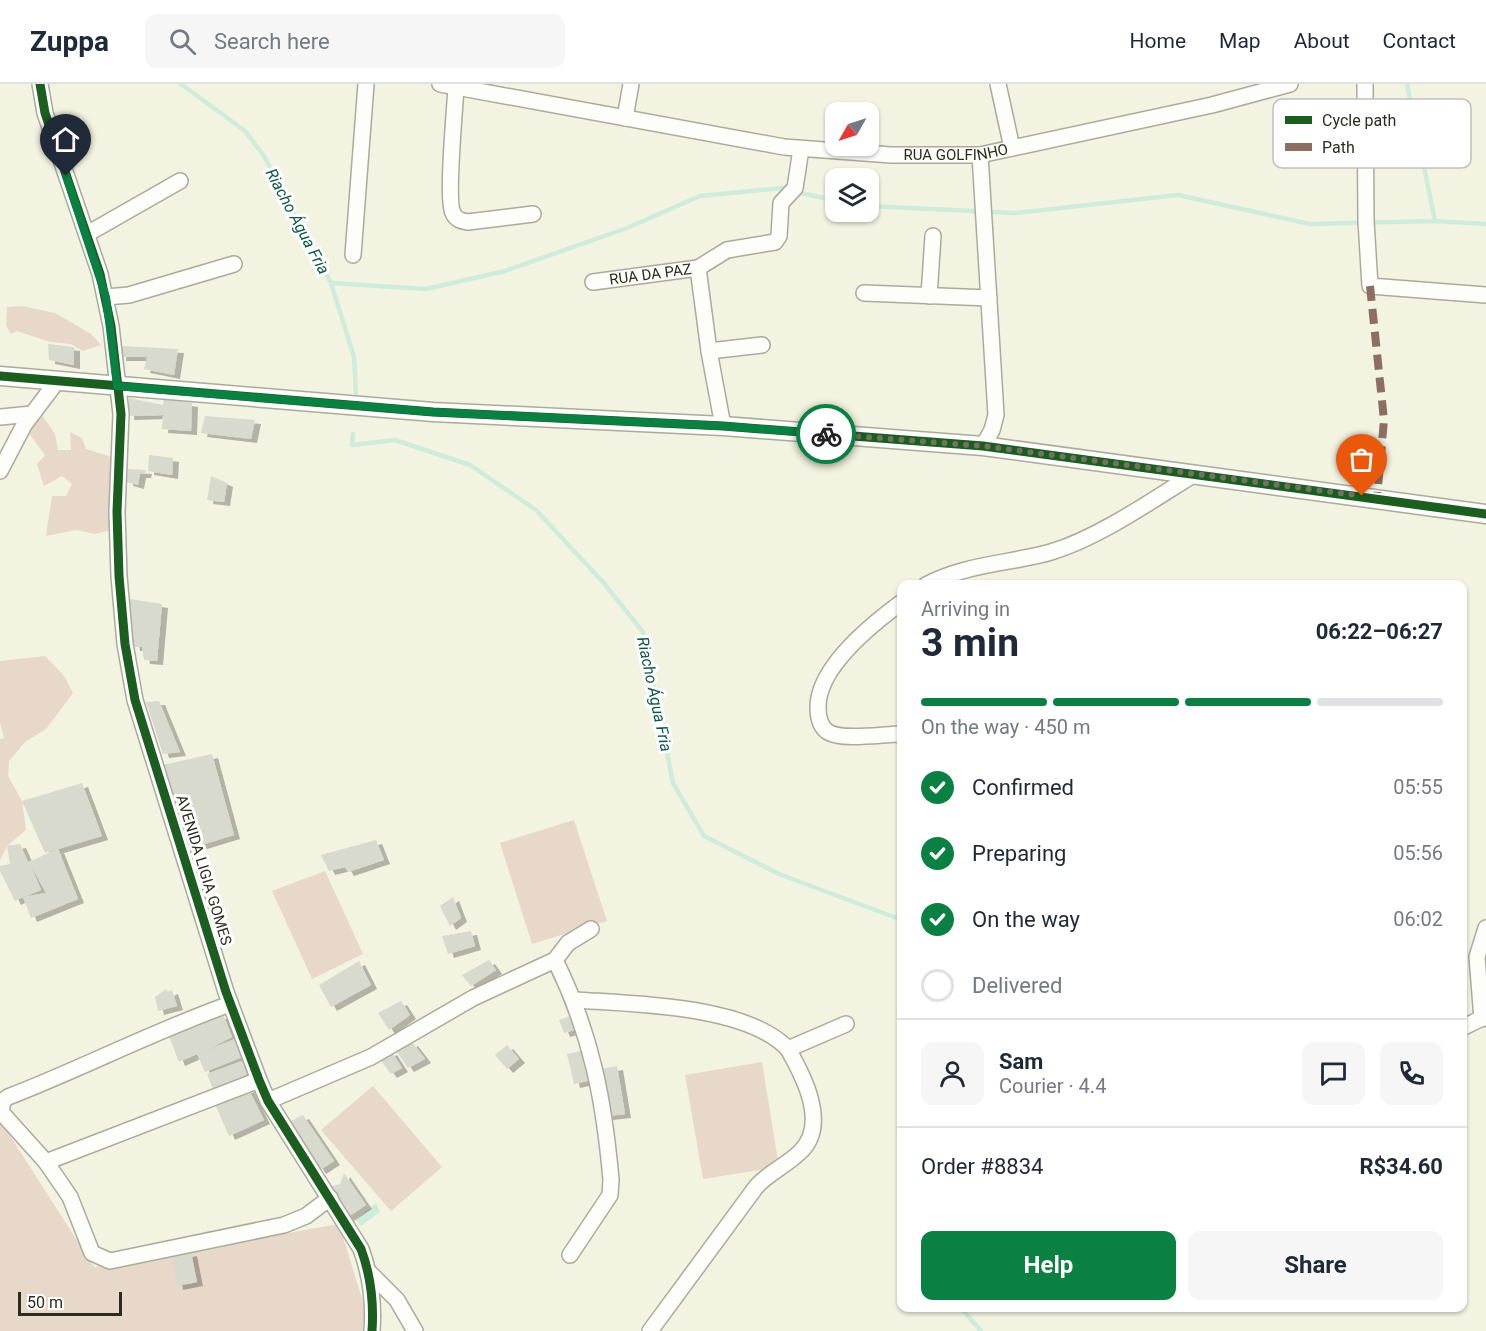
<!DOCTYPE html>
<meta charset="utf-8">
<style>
body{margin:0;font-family:Roboto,sans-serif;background:#f6f6f7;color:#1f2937;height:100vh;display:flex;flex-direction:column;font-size:22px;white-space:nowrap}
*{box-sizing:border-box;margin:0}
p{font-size:20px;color:#747a83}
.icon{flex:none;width:33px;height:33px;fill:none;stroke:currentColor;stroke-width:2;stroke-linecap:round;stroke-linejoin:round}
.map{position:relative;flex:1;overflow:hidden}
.sheet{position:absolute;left:897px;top:496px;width:570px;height:732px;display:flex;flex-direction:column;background:#fff;border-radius:12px;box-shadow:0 2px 4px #0004}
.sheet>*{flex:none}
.needle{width:39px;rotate:231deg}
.controls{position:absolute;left:825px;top:18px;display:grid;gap:12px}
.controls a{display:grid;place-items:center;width:54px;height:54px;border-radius:12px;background:#fff;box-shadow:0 2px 4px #0004;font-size:30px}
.scale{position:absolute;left:18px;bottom:15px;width:104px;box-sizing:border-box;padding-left:6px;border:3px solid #2c2c1f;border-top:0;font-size:16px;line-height:21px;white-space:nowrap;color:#2c2c1f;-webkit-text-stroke:4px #fff;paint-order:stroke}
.pin{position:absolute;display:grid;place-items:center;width:51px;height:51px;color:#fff;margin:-62px -26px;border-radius:50% 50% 50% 0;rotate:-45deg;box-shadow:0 0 6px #0007}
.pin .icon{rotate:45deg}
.courier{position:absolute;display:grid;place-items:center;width:60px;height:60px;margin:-30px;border:4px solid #0b8043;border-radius:50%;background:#fff;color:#222;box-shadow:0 2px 8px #0007}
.overview em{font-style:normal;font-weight:700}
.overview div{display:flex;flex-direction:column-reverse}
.overview{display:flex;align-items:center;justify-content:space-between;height:102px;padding:0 24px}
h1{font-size:39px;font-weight:700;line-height:45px}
.bar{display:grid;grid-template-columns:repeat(4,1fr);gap:9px 6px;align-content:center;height:72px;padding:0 24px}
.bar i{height:8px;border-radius:4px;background:#e0e1e3}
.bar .active{background:#0b8043}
.bar p{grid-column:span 4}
.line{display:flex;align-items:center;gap:15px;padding:0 24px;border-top:2px solid #e0e1e3}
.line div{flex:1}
.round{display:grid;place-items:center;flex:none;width:63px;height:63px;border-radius:12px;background:#f6f6f7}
ol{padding:0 24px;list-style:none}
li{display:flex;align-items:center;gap:18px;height:66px}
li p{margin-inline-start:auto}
li .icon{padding:6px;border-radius:50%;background:#0b8043;color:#fff;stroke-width:4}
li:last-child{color:#747a83}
li i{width:33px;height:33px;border:3px solid #e0e1e3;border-radius:50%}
.button{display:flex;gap:12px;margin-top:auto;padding:12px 24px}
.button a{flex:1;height:69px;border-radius:12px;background:#0b8043;color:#fff;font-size:24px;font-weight:700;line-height:69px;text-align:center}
.button a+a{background:#f6f6f7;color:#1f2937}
header{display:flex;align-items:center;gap:36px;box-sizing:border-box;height:84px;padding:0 30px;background:#fff;border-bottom:2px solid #e0e1e3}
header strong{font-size:28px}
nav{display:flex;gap:33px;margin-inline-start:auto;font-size:21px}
.search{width:420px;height:54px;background:#f6f6f7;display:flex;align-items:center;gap:15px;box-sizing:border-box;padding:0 21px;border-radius:12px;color:#747a83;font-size:22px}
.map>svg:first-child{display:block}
.green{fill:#e8d8c9}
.water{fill:#cfecdb}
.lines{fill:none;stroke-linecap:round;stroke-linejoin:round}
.stream{stroke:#cfecdb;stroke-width:4.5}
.building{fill:#d7dacc;filter:url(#shadow)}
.minor-casing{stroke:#abab9d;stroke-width:18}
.major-casing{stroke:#abab9d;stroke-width:21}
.minor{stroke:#fdfdfa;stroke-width:15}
.major{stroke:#fdfdfa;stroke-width:18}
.quiet{stroke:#8d6e63;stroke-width:8;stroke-dasharray:15 8;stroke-linecap:butt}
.cycleway-casing{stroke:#fff;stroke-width:13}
.cycleway{stroke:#1b5e20;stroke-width:9}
.done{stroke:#727263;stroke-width:6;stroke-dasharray:0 10.8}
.route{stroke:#0b8043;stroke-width:8}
.labels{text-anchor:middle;stroke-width:6;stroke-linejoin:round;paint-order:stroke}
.street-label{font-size:15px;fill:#2c2c1f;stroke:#fff}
.water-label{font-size:16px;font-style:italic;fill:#0b5945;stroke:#fff}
.key{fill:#fff;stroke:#c0c0bc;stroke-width:1.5}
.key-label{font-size:16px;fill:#2c2c1f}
</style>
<header>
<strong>Zuppa</strong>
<div class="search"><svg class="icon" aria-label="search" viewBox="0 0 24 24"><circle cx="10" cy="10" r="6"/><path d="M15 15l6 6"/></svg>Search here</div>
<nav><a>Home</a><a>Map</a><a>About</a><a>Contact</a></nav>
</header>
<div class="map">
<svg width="1486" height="1247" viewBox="0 0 1486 1247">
<defs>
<filter id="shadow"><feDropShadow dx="6" dy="4" stdDeviation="0" flood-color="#0004"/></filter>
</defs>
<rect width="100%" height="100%" fill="#f3f3e1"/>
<!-- green -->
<g class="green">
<polygon points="22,222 55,229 91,250 101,261 83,267 71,260 50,258 17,247 11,250 6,241 7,223"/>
<polygon points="42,331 55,350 58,366 71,366 70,348 82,354 86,365 111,373 110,446 95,450 76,446 46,452 52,412 66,412 72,400 62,392 44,402 37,380 45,371 27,347"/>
<polygon points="45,572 64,592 73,609 46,645 25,658 9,677 8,692 22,717 26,746 7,762 0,776 0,655 4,654 0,638 0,577"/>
<polygon points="574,736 607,837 532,860 500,759"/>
<polygon points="325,787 363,870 312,895 272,807"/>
<polygon points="762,978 779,1083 703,1095 685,991"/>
<polygon points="373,1002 442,1083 391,1127 321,1046"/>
<polygon points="0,1036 94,1183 339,1140 372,1247 0,1247"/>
</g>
<!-- water -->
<polygon class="water" points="376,1119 380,1128 361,1142 356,1136"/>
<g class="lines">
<!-- stream -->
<g class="stream">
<polyline points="181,0 245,47 264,72 331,199 354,273 356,309"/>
<polyline points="1407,0 1435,137"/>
<polyline points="797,108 836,117"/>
<polyline points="868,122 1016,129 1178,111 1310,140 1435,137 1486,140"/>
<polyline points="331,199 426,205 505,187 627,144 700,112 782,104 789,105"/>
<polyline points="353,350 352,361 395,356 470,381 536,426 602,497 643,548 673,699 704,752 779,790 902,836"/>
<polyline points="961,1224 981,1247"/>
</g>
</g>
<!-- building -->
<g class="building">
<polygon points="48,260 74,263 74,281 49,276"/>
<polygon points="121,262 178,265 174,291 144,285 147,273 120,273"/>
<polygon points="129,314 163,321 164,315 192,319 191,347 162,345 163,331 128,332"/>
<polygon points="205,332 255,336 251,355 201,349"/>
<polygon points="149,371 173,374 172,391 148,387"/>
<polygon points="128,385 146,386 145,390 140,390 138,401 127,398"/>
<polygon points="211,392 227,399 224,418 207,416"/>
<polygon points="130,515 162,520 157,577 144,576 142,563 134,563 129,531"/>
<polygon points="159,617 180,668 163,670 146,618"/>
<polygon points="212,670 234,751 188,765 163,681"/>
<polygon points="82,699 102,752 58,765 78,815 31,834 23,813 46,809 30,780 41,806 21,814 15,817 0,787 0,782 10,780 7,762 20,760 28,778 58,765 45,769 22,717"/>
<polygon points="376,756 384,776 348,788 345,783 329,787 321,771"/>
<polygon points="453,813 461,834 450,842 440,822"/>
<polygon points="471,847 475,862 448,870 442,852"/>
<polygon points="489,876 496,886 471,902 462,891"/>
<polygon points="359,877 371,901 331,923 319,901"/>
<polygon points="166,905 168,908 172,906 177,922 158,927 155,913"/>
<polygon points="401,917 410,931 389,946 378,929"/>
<polygon points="223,930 232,953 205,967 235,955 242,973 205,988 197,970 179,978 168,950"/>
<polygon points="573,931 578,945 564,949 559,936"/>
<polygon points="412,958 425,975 408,984 397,968"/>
<polygon points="507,961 519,975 507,985 495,971"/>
<polygon points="585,966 592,996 574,1000 567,970"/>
<polygon points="391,967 402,984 391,990 379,974"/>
<polygon points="242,977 248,994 213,1005 207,990"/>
<polygon points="617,982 625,1030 607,1032 601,985"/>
<polygon points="248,1004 264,1036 229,1052 214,1018"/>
<polygon points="303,1031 334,1077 320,1086 289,1038"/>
<polygon points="344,1089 366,1121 348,1133 328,1103 340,1100"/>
<polygon points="191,1168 197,1198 177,1202 172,1172"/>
</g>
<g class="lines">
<!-- minor casing -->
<g class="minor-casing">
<g id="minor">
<path d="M 40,0 L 45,29 L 100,190 L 111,242 L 121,330 L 117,428 L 119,492 L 125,560 L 135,616 L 226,908 L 259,996 L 268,1017 L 361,1165 C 371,1192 374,1218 372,1247"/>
<path id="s1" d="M 440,0 L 784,63 L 891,71 L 980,71 L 1212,21 L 1290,0"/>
<polyline points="998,0 1012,64"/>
<polyline points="1365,0 1366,137 1370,202 1486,211"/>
<path d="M 456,3 C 455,24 446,116 453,129 C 456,136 462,137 468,138 L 533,130"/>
<polyline points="625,34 631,0"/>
<polyline points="980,71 996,331 992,346 983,362"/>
<polyline points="87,150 180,97"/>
<polyline points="353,171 366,0"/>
<polyline points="698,184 727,166 775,158 779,152 781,119 795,104 801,65"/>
<path id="s2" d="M 593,198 L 698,184 L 709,267 L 723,342"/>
<polyline points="864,209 989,214"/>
<polyline points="929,212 933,152"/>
<polyline points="106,213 129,211 234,180"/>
<polyline points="709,267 762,261"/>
<polyline points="0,333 32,330"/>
<polyline points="0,387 24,341 58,296"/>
<path d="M 926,501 C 965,480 1008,480 1051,468 C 1098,454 1151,417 1193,391"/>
<path d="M 902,518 C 872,540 818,583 818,623 C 818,632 820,643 828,648 C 843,657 883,650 902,650"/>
<path d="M 555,876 C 591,949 604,1015 611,1096 L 610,1111 L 570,1171"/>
<path d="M 575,916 C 633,920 747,921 788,965 L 846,940"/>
<path d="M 230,920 C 154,947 83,984 8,1013 L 3,1017 L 1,1028 L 46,1078 L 70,1113 L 92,1169 L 110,1177 L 284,1141 L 306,1132 L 330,1114"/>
<polyline points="1482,935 1477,873 1486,844"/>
<polyline points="1462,944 1486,932"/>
<polyline points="268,1017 371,973 473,914 555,876 568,859 591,845"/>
<polyline points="46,1078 259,996"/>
<polyline points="370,1189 397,1216 415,1247"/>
<path d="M 650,1247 L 756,1103 C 769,1088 786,1082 800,1068 C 829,1041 804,993 788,965"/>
</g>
</g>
<!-- major casing -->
<g class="major-casing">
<polyline id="major" points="0,292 433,328 723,342 983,362 1486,430"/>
</g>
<!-- minor -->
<use href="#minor" class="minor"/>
<!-- major -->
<use href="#major" class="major"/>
<!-- quiet -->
<polyline class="quiet" points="1370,202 1384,336 1377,414"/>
<!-- cycleway casing -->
<g class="cycleway-casing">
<g id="cycleway">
<path d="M 40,0 L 45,29 L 100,190 L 111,242 L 121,330 L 117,428 L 119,492 L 125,560 L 135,616 L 226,908 L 259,996 L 268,1017 L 361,1165 C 371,1192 374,1218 372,1247"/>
<polyline points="0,292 433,328 723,342 983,362 1486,430"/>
</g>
</g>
<!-- cycleway -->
<use href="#cycleway" class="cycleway"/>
</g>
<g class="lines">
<!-- done -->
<polyline class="done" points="826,350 983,362 1362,412"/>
<!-- route -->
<polyline class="route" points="66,92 106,213 117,302 433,328 723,342 826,350"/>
</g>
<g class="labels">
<!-- street labels -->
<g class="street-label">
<text dy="5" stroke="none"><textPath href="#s1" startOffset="522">RUA GOLFINHO</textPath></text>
<text dy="5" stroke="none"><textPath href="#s2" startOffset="58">RUA DA PAZ</textPath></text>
<text transform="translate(204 786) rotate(73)" y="5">AVENIDA LIGIA GOMES</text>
</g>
<!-- water labels -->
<g class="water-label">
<text transform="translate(298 137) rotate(62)" y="6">Riacho Água Fria</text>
<text transform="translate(655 610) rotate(78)" y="6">Riacho Água Fria</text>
</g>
</g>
<!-- legend -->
<rect x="1273" y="15" width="198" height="69" rx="9" class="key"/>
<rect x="1285" y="32" width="27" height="8" fill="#1b5e20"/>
<rect x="1285" y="59" width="27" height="8" fill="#8d6e63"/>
<g class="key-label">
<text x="1322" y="42">Cycle path</text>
<text x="1322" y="69">Path</text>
</g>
</svg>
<div class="controls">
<a><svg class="needle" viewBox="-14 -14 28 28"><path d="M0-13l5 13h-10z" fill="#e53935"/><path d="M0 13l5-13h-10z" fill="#747a83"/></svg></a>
<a><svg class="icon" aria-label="layers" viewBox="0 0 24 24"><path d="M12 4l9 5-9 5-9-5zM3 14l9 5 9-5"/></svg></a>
</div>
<div class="scale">50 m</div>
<div class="pin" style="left:1362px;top:412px;background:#ea580c"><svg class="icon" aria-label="bag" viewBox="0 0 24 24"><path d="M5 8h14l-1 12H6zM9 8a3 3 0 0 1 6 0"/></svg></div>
<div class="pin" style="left:66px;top:92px;background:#1f2937"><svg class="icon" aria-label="home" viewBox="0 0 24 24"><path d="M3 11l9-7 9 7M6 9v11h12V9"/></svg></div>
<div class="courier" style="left:826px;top:350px"><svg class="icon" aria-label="bike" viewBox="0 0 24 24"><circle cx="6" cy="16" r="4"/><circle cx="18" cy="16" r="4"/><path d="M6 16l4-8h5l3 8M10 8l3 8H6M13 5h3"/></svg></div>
<section class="sheet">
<div class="overview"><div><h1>3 min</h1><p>Arriving in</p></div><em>06:22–06:27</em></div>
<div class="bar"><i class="active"></i><i class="active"></i><i class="active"></i><i></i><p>On the way · 450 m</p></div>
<ol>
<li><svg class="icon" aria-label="check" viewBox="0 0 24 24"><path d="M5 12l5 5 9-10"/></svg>Confirmed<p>05:55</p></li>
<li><svg class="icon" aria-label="check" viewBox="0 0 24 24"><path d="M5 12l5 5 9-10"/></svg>Preparing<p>05:56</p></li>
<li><svg class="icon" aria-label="check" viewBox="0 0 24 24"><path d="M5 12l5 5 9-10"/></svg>On the way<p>06:02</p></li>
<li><i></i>Delivered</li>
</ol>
<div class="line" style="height:108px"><a class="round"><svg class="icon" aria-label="person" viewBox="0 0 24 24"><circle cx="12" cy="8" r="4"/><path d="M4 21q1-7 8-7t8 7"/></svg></a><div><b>Sam</b><p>Courier · 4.4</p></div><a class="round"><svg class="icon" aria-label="chat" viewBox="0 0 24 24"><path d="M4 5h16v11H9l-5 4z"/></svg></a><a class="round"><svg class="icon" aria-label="phone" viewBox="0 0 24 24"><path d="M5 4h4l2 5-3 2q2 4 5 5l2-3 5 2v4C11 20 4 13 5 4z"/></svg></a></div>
<div class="line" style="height:78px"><div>Order #8834</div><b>R$34.60</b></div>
<div class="button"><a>Help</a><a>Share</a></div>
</section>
</div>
